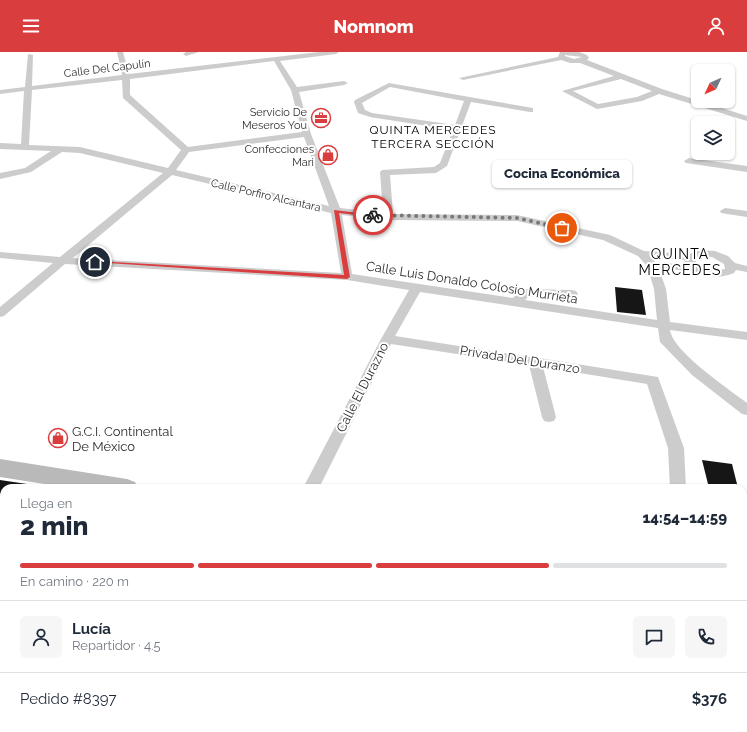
<!DOCTYPE html>
<html lang="es">
<meta charset="utf-8">
<style>
body{margin:0;font-family:Raleway,sans-serif;background:#f6f6f7;color:#1f2937;height:100vh;display:flex;flex-direction:column;font-size:15px;white-space:nowrap}
*{box-sizing:border-box;margin:0}
p{font-size:13px;color:#747a83}
.icon{flex:none;width:22px;height:22px;fill:none;stroke:currentColor;stroke-width:2;stroke-linecap:round;stroke-linejoin:round}
.map{position:relative;flex:1;overflow:hidden}
.side{position:absolute;left:0px;top:432px;width:747px;height:248px;display:flex;flex-direction:column;background:#fff;border-radius:12px 12px 0 0;box-shadow:0 1px 3px #0004}
.side>*{flex:none}
.needle{width:26px;rotate:226deg}
.tools{position:absolute;left:691px;top:12px;display:grid;gap:8px}
.tools a{display:grid;place-items:center;width:44px;height:44px;border-radius:6px;background:#fff;box-shadow:0 1px 3px #0004;font-size:20px}
.pin{position:absolute;display:grid;place-items:center;width:34px;height:34px;color:#fff;margin:-17px;border:2px solid #fff;border-radius:50%;box-shadow:0 1px 4px #0007}
.courier{position:absolute;display:grid;place-items:center;width:40px;height:40px;margin:-20px;border:3px solid #da3d3e;border-radius:50%;background:#fff;color:#222;box-shadow:0 1px 5px #0007}
.bubble{position:absolute;height:28px;border-radius:6px;background:#fff;box-shadow:0 1px 3px #0004;font-size:13px;font-weight:800;line-height:28px;text-align:center}
.summary em{font-style:normal;font-weight:800}
.summary div{display:flex;flex-direction:column-reverse}
.summary{display:flex;align-items:center;justify-content:space-between;height:68px;padding:0 20px}
h1{font-size:26px;font-weight:800;line-height:30px}
.bar{display:grid;grid-template-columns:repeat(4,1fr);gap:6px 4px;align-content:center;height:48px;padding:0 20px}
.bar i{height:5px;border-radius:3px;background:#e0e1e3}
.bar .active{background:#da3d3e}
.bar p{grid-column:span 4}
.line{display:flex;align-items:center;gap:10px;padding:0 20px;border-top:1px solid #e0e1e3}
.line div{flex:1}
.round{display:grid;place-items:center;flex:none;width:42px;height:42px;border-radius:6px;background:#f6f6f7}
header{display:flex;justify-content:space-between;align-items:center;height:52px;padding:0 20px;background:#da3d3e;color:#fff;font-size:18px;font-weight:800}
.map>svg:first-child{display:block}
.building{fill:#161616}
.lines{fill:none;stroke-linecap:round;stroke-linejoin:round}
.minor{fill:#ccc;fill-rule:evenodd}
.secondary{fill:#b9b9b9;fill-rule:evenodd}
.route{fill:#da3d3e}
.done{stroke:#787878;stroke-width:4;stroke-dasharray:0 7.2}
.labels{text-anchor:middle;stroke-width:4;stroke-linejoin:round;paint-order:stroke}
.far-street-label{font-size:11px;fill:#2f2f2f;stroke:#fff}
.far-poi-label{font-size:11px;fill:#2f2f2f;stroke:#fff;text-anchor:end}
.far-neighbourhood-label{font-size:12px;letter-spacing:1px;fill:#000;stroke:#fff}
.street-label{font-size:13px;fill:#2f2f2f;stroke:#fff}
.poi-label{font-size:13px;fill:#2f2f2f;stroke:#fff;text-anchor:start}
.neighbourhood-label{font-size:14px;letter-spacing:1px;fill:#000;stroke:#fff}
</style>
<header><svg class="icon" aria-label="menu" viewBox="0 0 24 24"><path d="M4 6h16M4 12h16M4 18h16"/></svg>Nomnom<svg class="icon" aria-label="person" viewBox="0 0 24 24"><circle cx="12" cy="8" r="4"/><path d="M4 21q1-7 8-7t8 7"/></svg></header>
<div class="map">
<svg width="747" height="680" viewBox="0 0 747 680">
<rect width="100%" height="100%" fill="#fff"/>
<!-- building -->
<g class="building">
<polygon points="615,235 642,238 646,263 617,260"/>
<polygon points="702,408 732,412 738,436 709,436"/>
<polygon points="0,428 47,435 47,436 4,436 4,461 0,460"/>
<polygon points="743,456 747,469 747,475 743,474"/>
<polygon points="743,597 747,601 747,680 572,680 569,676 743,676"/>
</g>
<g class="lines">
<!-- minor -->
<g class="minor">
<path d="M 117,0 L 123,0 L 129,22 L 319,0 L 339,0 L 336,2 L 280,9 L 297,35 L 344,29 L 348,31 L 344,33 L 299,40 L 311,82 L 340,156 L 383,161 L 380,120 L 382,118 L 434,115 L 440,111 L 453,78 L 370,65 L 358,61 L 354,50 L 355,48 L 389,31 L 533,56 L 533,60 L 530,60 L 471,50 L 447,114 L 436,121 L 390,123 L 393,162 L 517,163 L 610,183 L 644,199 L 689,202 L 700,198 L 715,199 L 728,204 L 735,211 L 747,214 L 747,220 L 736,218 L 734,221 C 719,227 708,225 694,220 C 684,217 670,218 659,217 L 666,237 L 670,270 L 747,280 L 747,288 L 670,278 C 673,300 729,337 747,351 L 747,363 L 742,362 L 692,323 L 660,290 L 658,276 L 420,240 L 395,284 L 530,305 L 534,304 L 539,306 L 658,325 L 684,396 L 686,436 L 670,436 L 668,396 L 647,332 L 543,315 L 556,365 L 554,369 L 549,370 L 544,369 L 542,365 L 529,313 L 391,292 L 319,436 L 303,436 L 381,287 L 409,238 L 347,228 L 65,212 L 4,264 L 0,265 L 0,255 L 53,211 L 0,206 L 0,200 L 60,205 L 163,121 L 80,101 L 62,100 L 31,120 L 0,127 L 0,121 L 25,116 L 51,99 L 0,97 L 0,91 L 21,92 L 24,39 L 0,42 L 0,38 L 25,35 L 28,2 L 33,3 L 32,34 L 122,23 ZM 274,9 L 291,38 L 302,80 L 188,95 L 130,43 L 130,27 ZM 122,28 L 123,46 L 181,98 L 168,116 L 80,95 L 29,93 L 32,38 ZM 390,35 L 464,49 L 455,73 L 372,61 L 365,58 L 362,51 ZM 304,85 L 329,154 L 176,118 L 189,100 ZM 172,123 L 331,161 L 341,221 L 73,206 ZM 342,163 L 388,168 L 517,169 L 603,188 L 638,204 L 647,214 L 654,237 L 657,268 L 525,248 L 528,245 L 576,245 L 578,242 L 576,239 L 572,238 L 525,237 L 521,238 L 513,246 L 352,222 ZM 698,205 L 712,205 L 724,212 L 725,217 C 714,220 700,219 695,208 ZM 652,206 L 684,208 L 686,213 L 655,210 Z"/>
<polygon points="199,0 186,4 183,2 186,0"/>
<path d="M 560,0 L 579,0 L 587,3 L 589,6 L 587,8 L 662,37 L 747,64 L 747,69 L 659,42 L 642,49 L 597,57 L 562,39 L 614,24 L 580,11 L 570,11 L 561,8 L 463,28 L 459,26 L 558,5 ZM 565,3 L 582,5 L 574,7 L 565,4 ZM 621,27 L 652,39 L 637,45 L 598,52 L 573,39 Z"/>
<polygon points="689,106 747,114 747,120 686,111 684,109"/>
<polygon points="725,156 747,159 747,165 721,161 720,159"/>
</g>
<!-- secondary -->
<g class="secondary">
<polygon points="0,407 127,427 135,430 138,436 70,436 0,425"/>
<rect x="743" y="519" width="4" height="24"/>
</g>
</g>
<!-- route -->
<polygon class="route" points="334,158 376,163 373,165 339,161 350,225 347,227 93,210 95,209 344,223"/>
<g class="lines">
<!-- done -->
<polyline class="done" points="373,163 517,166 562,176"/>
</g>
<!-- icons -->
<defs>
<g id="office-ring" transform="scale(1)"><circle r="9.5" fill="#fff" stroke="#da3d3e" stroke-width="1.5"/><path d="M-6-3h4V-5.5h4V-3h4V5H-6ZM-1-4.5V-3h2v-1.5ZM-6 0V1H6V0Z" fill="#da3d3e"/></g>
<g id="shop-ring" transform="scale(1)"><circle r="9.5" fill="#fff" stroke="#da3d3e" stroke-width="1.5"/><path d="M-5-2.5h2.3a2.7 3.5 0 0 1 5.4 0H5L5.5 6h-11ZM-1.5-2.5h3a1.5 2.3 0 0 0-3 0Z" fill="#da3d3e"/></g>
</defs>
<g fill-rule="evenodd">
<use href="#office-ring" x="321" y="66"/>
<use href="#shop-ring" x="328" y="103"/>
<use href="#shop-ring" x="58" y="386"/>
</g>
<g class="labels">
<!-- far-street labels -->
<g class="far-street-label">
<text transform="translate(107 16) rotate(-7)" y="4">Calle Del Capulín</text>
<text transform="translate(266 143) rotate(13)" y="4">Calle Porfiro Alcantara</text>
</g>
<!-- far-poi labels -->
<g class="far-poi-label">
<text x="307" y="64">Servicio De<tspan x="307" dy="13">Meseros You</tspan></text>
<text x="314" y="101">Confecciones<tspan x="314" dy="13">Mari</tspan></text>
</g>
<!-- far-neighbourhood labels -->
<g class="far-neighbourhood-label">
<text x="433" y="82">QUINTA MERCEDES<tspan x="433" dy="14">TERCERA SECCIÓN</tspan></text>
</g>
<!-- street labels -->
<g class="street-label">
<text transform="translate(472 230) rotate(9)" y="5">Calle Luis Donaldo Colosio Murrieta</text>
<text transform="translate(520 307) rotate(9)" y="5">Privada Del Duranzo</text>
<text transform="translate(362 335) rotate(-63)" y="5">Calle El Durazno</text>
</g>
<!-- poi labels -->
<g class="poi-label">
<text x="72" y="384">G.C.I. Continental<tspan x="72" dy="15">De México</tspan></text>
</g>
<!-- neighbourhood labels -->
<g class="neighbourhood-label">
<text x="680" y="207">QUINTA<tspan x="680" dy="16">MERCEDES</tspan></text>
</g>
</g>
</svg>
<div class="tools">
<a><svg class="needle" viewBox="-14 -14 28 28"><path d="M0-13l5 13h-10z" fill="#e53935"/><path d="M0 13l5-13h-10z" fill="#747a83"/></svg></a>
<a><svg class="icon" aria-label="layers" viewBox="0 0 24 24"><path d="M12 4l9 5-9 5-9-5zM3 14l9 5 9-5"/></svg></a>
</div>
<div class="pin" style="left:562px;top:176px;background:#ea580c"><svg class="icon" aria-label="bag" viewBox="0 0 24 24"><path d="M5 8h14l-1 12H6zM9 8a3 3 0 0 1 6 0"/></svg></div>
<div class="pin" style="left:95px;top:210px;background:#1f2937"><svg class="icon" aria-label="home" viewBox="0 0 24 24"><path d="M3 11l9-7 9 7M6 9v11h12V9"/></svg></div>
<div class="courier" style="left:373px;top:163px"><svg class="icon" aria-label="bike" viewBox="0 0 24 24"><circle cx="6" cy="16" r="4"/><circle cx="18" cy="16" r="4"/><path d="M6 16l4-8h5l3 8M10 8l3 8H6M13 5h3"/></svg></div>
<div class="bubble" style="left:492px;top:108px;width:140px">Cocina Económica</div>
<section class="side">
<div class="summary"><div><h1>2 min</h1><p>Llega en</p></div><em>14:54–14:59</em></div>
<div class="bar"><i class="active"></i><i class="active"></i><i class="active"></i><i></i><p>En camino · 220 m</p></div>
<div class="line" style="height:72px"><a class="round"><svg class="icon" aria-label="person" viewBox="0 0 24 24"><circle cx="12" cy="8" r="4"/><path d="M4 21q1-7 8-7t8 7"/></svg></a><div><b>Lucía</b><p>Repartidor · 4.5</p></div><a class="round"><svg class="icon" aria-label="chat" viewBox="0 0 24 24"><path d="M4 5h16v11H9l-5 4z"/></svg></a><a class="round"><svg class="icon" aria-label="phone" viewBox="0 0 24 24"><path d="M5 4h4l2 5-3 2q2 4 5 5l2-3 5 2v4C11 20 4 13 5 4z"/></svg></a></div>
<div class="line" style="height:52px"><div>Pedido #8397</div><b>$376</b></div>
</section>
</div>
